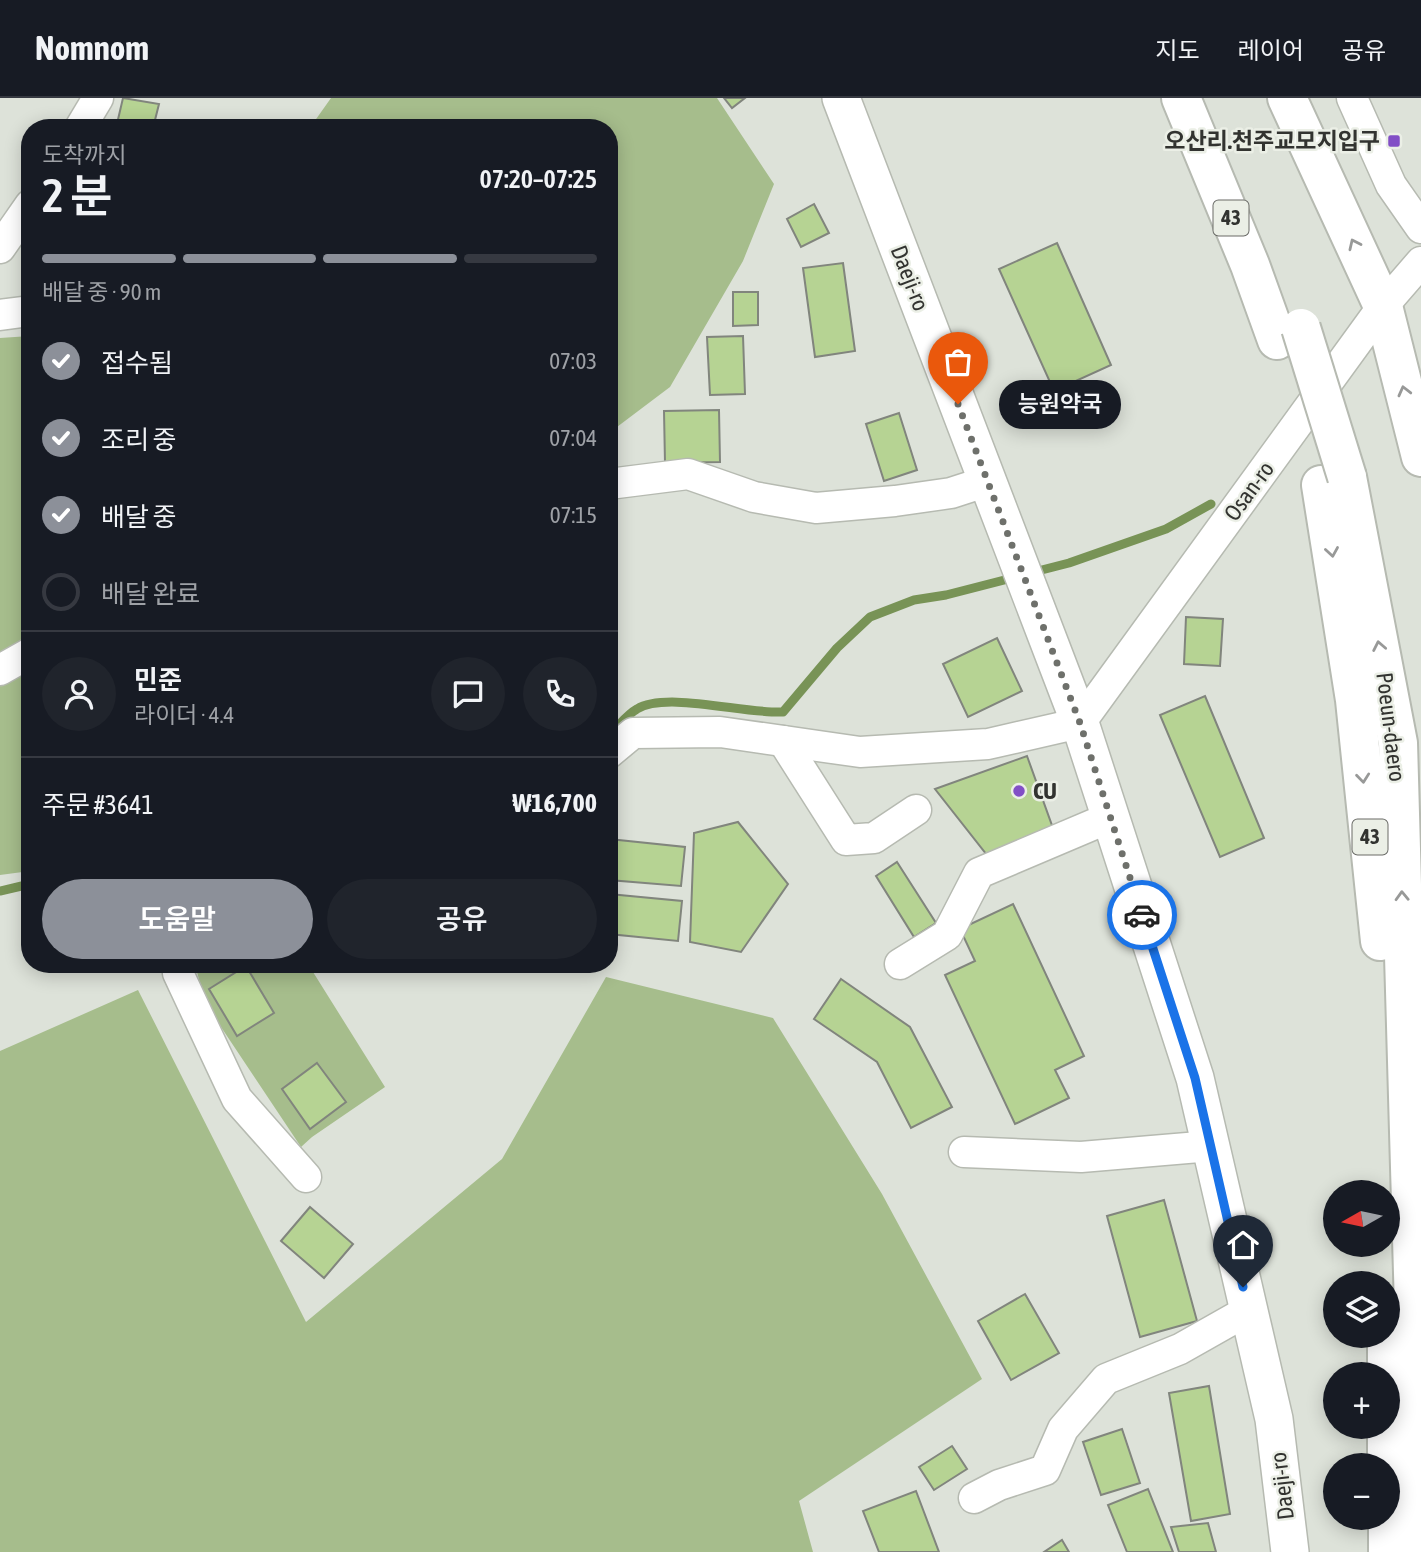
<!DOCTYPE html>
<html lang="ko">
<meta charset="utf-8">
<style>
body{margin:0;font-family:"Asap Condensed","Noto Sans KR",sans-serif;background:#20242c;color:#f1f3f6;height:100vh;display:flex;flex-direction:column;font-size:26px;white-space:nowrap}
*{box-sizing:border-box;margin:0}
p{font-size:23px;color:#9ea1a6}
.icon{flex:none;width:38px;height:38px;fill:none;stroke:currentColor;stroke-width:2;stroke-linecap:round;stroke-linejoin:round}
.map{position:relative;flex:1;overflow:hidden}
.side{position:absolute;left:21px;top:21px;width:597px;height:854px;display:flex;flex-direction:column;background:#171b24;border-radius:28px;box-shadow:0 4px 18px #0003}
.side>*{flex:none}
.needle{width:46px;rotate:261deg}
.fabs{position:absolute;left:1323px;top:1082px;display:grid;gap:14px}
.fabs a{display:grid;place-items:center;width:77px;height:77px;border-radius:50%;background:#171b24;box-shadow:0 4px 18px #0003;font-size:35px}
.pin{position:absolute;display:grid;place-items:center;width:60px;height:60px;color:#fff;margin:-72px -30px;border-radius:50% 50% 50% 0;rotate:-45deg;box-shadow:0 0 7px #0007}
.pin .icon{rotate:45deg}
.courier{position:absolute;display:grid;place-items:center;width:70px;height:70px;margin:-35px;border:5px solid #1a73e8;border-radius:50%;background:#fff;color:#222;box-shadow:0 2px 9px #0007}
.bubble{position:absolute;height:49px;border-radius:24px;background:#171b24;box-shadow:0 4px 18px #0003;font-size:23px;font-weight:600;line-height:49px;text-align:center}
.summary em{font-style:normal;font-weight:600}
.summary div{display:flex;flex-direction:column-reverse}
.summary{display:flex;align-items:center;justify-content:space-between;height:119px;padding:0 21px}
h1{font-size:46px;font-weight:600;line-height:52px}
.bar{display:grid;grid-template-columns:repeat(4,1fr);gap:10px 7px;align-content:center;height:84px;padding:0 21px}
.bar i{height:9px;border-radius:5px;background:#363941}
.bar .on{background:#8c9099}
.bar p{grid-column:span 4}
.line{display:flex;align-items:center;gap:18px;padding:0 21px;border-top:2px solid #363941}
.line div{flex:1}
.round{display:grid;place-items:center;flex:none;width:74px;height:74px;border-radius:37px;background:#20242c}
ol{padding:0 21px;list-style:none}
li{display:flex;align-items:center;gap:21px;height:77px}
li p{margin-inline-start:auto}
li .icon{padding:7px;border-radius:50%;background:#8c9099;color:#fff;stroke-width:4}
li:last-child{color:#9ea1a6}
li i{width:38px;height:38px;border:4px solid #363941;border-radius:50%}
.button{display:flex;gap:14px;margin-top:auto;padding:14px 21px}
.button a{flex:1;height:80px;border-radius:42px;background:#8c9099;color:#fff;font-size:28px;font-weight:600;line-height:80px;text-align:center}
.button a+a{background:#20242c;color:#f1f3f6}
header{display:flex;align-items:center;gap:42px;box-sizing:border-box;height:98px;padding:0 35px;background:#171b24;border-bottom:2px solid #363941}
header strong{font-size:33px}
nav{display:flex;gap:38px;margin-inline-start:auto;font-size:24px}
.map>svg:first-child{display:block}
.green{fill:#a6bd8c}
.lines{fill:none;stroke-linecap:round;stroke-linejoin:round}
.stream{stroke:#789356;stroke-width:9}
.building{fill:#b6d393;stroke:#81857d;stroke-width:2}
.minor-casing{stroke:#b6bab1;stroke-width:33}
.major-casing{stroke:#b6bab1;stroke-width:40}
.highway-casing{stroke:#b6bab1;stroke-width:42}
.minor{stroke:#fff;stroke-width:30}
.major{stroke:#fff;stroke-width:37}
.highway{stroke:#fff;stroke-width:38}
.highway-bridge-casing{stroke:#b6bab1;stroke-width:42;stroke-linecap:butt}
.highway-bridge{stroke:#fff;stroke-width:38}
.oneway{stroke:#989998}
.done{stroke:#6e706b;stroke-width:7;stroke-dasharray:0 12.6}
.route{stroke:#1a73e8;stroke-width:9}
.poi-dot{fill:#824fc6;stroke:#ebefe6;stroke-width:2.5}
.labels{text-anchor:middle;stroke-width:5;stroke-linejoin:round;paint-order:stroke}
.shield{fill:#ebefe6;stroke:#6a6b67;stroke-width:2}
.shield-label{font-size:21px;font-weight:bold;fill:#323330}
.poi-label{font-size:23px;font-weight:bold;fill:#323330;stroke:#ebefe6;text-anchor:end}
.street-label{font-size:23px;fill:#323330;stroke:#ebefe6}
</style>
<header>
<strong>Nomnom</strong>
<nav><a>지도</a><a>레이어</a><a>공유</a></nav>
</header>
<div class="map">
<svg width="1421" height="1454" viewBox="0 0 1421 1454">
<rect width="100%" height="100%" fill="#dde2d9"/>
<!-- green -->
<g class="green">
<polygon points="331,0 717,0 774,86 743,163 670,289 609,335 609,30 294,30 314,24"/>
<polygon points="30,238 30,773 0,777 0,240"/>
<polygon points="195,866 308,866 385,989 312,1039 301,1049 205,905"/>
<polygon points="606,879 773,920 882,1096 982,1281 799,1403 813,1454 0,1454 0,953 138,892 306,1224 502,1061"/>
</g>
<g class="lines">
<!-- stream -->
<g class="stream">
<polyline points="1030,475 1069,465 1166,431 1211,406"/>
<path d="M 613,633 C 620,626 628,616 637,611 C 666,593 745,616 783,614 L 837,550 L 870,519 L 914,502 L 946,497 L 1016,479"/>
<polyline points="0,793 30,786"/>
</g>
</g>
<!-- building -->
<g class="building">
<polygon points="123,0 159,6 153,30 116,30"/>
<polygon points="724,0 745,0 732,10"/>
<polygon points="814,106 829,135 801,149 787,121"/>
<polygon points="1057,145 1111,267 1054,293 999,171"/>
<polygon points="843,165 855,253 815,259 803,170"/>
<polygon points="733,194 758,194 758,227 733,228"/>
<polygon points="743,238 745,296 710,297 707,239"/>
<polygon points="719,312 720,364 665,365 664,313"/>
<polygon points="899,315 917,372 884,383 866,326"/>
<polygon points="1186,519 1223,521 1220,568 1184,566"/>
<polygon points="997,540 1022,593 968,619 943,566"/>
<polygon points="1205,598 1264,740 1220,759 1160,617"/>
<polygon points="1027,658 1054,733 987,757 935,691"/>
<polygon points="738,724 788,786 741,854 690,844 694,735"/>
<polygon points="609,741 685,749 681,788 609,782"/>
<polygon points="897,764 936,825 914,839 876,778"/>
<polygon points="609,796 682,803 678,843 609,836"/>
<polygon points="1013,806 1084,958 1055,972 1069,1000 1015,1026 945,877 975,863 960,831"/>
<polygon points="246,868 274,915 237,938 209,891"/>
<polygon points="841,881 910,929 952,1009 911,1030 877,964 814,921"/>
<polygon points="317,965 346,1004 310,1031 282,991"/>
<polygon points="1164,1102 1197,1223 1140,1239 1107,1118"/>
<polygon points="310,1109 353,1146 324,1180 281,1143"/>
<polygon points="1025,1196 1059,1255 1011,1282 978,1223"/>
<polygon points="1209,1288 1230,1416 1191,1423 1169,1295"/>
<polygon points="1122,1331 1140,1385 1101,1397 1083,1344"/>
<polygon points="952,1348 967,1371 934,1392 919,1369"/>
<polygon points="1148,1391 1173,1454 1127,1454 1108,1407"/>
<polygon points="916,1393 939,1454 879,1454 863,1413"/>
<polygon points="1208,1425 1216,1454 1179,1454 1171,1429"/>
<polygon points="1062,1442 1069,1454 1044,1454"/>
</g>
<g class="lines">
<!-- minor casing -->
<g class="minor-casing">
<g id="minor">
<polyline points="1352,0 1391,87 1421,130"/>
<polyline points="80,30 98,0"/>
<polyline points="0,150 30,107"/>
<polyline points="0,217 30,213"/>
<polyline points="609,386 688,376 754,399 816,410 895,403 951,395 988,383"/>
<polyline points="0,572 30,555"/>
<polyline points="783,643 846,742 874,740 916,712"/>
<polyline points="609,655 633,635 720,634 860,654 988,646 1080,625 1383,208 1421,164"/>
<polyline points="177,866 178,875 237,1001 306,1079"/>
<polyline points="900,866 947,837 979,775 1111,719"/>
<polyline points="964,1054 1081,1059 1211,1048"/>
<polyline points="974,1400 999,1387 1045,1372 1063,1331 1106,1281 1180,1251 1249,1212"/>
</g>
</g>
<!-- major casing -->
<g class="major-casing">
<polyline id="major" points="841,0 1080,625 1195,980 1274,1321 1290,1454"/>
</g>
<!-- highway casing -->
<g class="highway-casing">
<g id="highway">
<polyline points="1181,0 1250,167 1277,242"/>
<polyline points="1287,0 1383,208 1421,359"/>
<polyline points="1347,379 1398,645 1418,1352 1417,1454"/>
<polyline points="1321,387 1355,602 1380,843"/>
<polyline points="1387,1237 1387,1276"/>
<polyline points="1387,1328 1387,1367"/>
<polyline points="1388,1419 1388,1454"/>
</g>
</g>
<!-- minor -->
<use href="#minor" class="minor"/>
<!-- major -->
<use href="#major" class="major"/>
<!-- highway -->
<use href="#highway" class="highway"/>
<!-- highway-bridge casing -->
<g class="highway-bridge-casing">
<polyline id="highway-bridge" points="1301,230 1347,379"/>
</g>
<!-- highway-bridge -->
<use href="#highway-bridge" class="highway-bridge"/>
</g>
<!-- one-way arrows -->
<defs><path id="oneway-chevron" d="M-2-3.5L2.5 0L-2 3.5" fill="none" stroke-width="1.6" stroke-linecap="round" stroke-linejoin="round" transform="scale(1.75)"/></defs>
<g class="oneway">
<use href="#oneway-chevron" transform="translate(1354 146) rotate(-115)"/>
<use href="#oneway-chevron" transform="translate(1404 293) rotate(-104)"/>
<use href="#oneway-chevron" transform="translate(1332 454) rotate(81)"/>
<use href="#oneway-chevron" transform="translate(1379 548) rotate(-101)"/>
<use href="#oneway-chevron" transform="translate(1363 680) rotate(84)"/>
<use href="#oneway-chevron" transform="translate(1402 798) rotate(-92)"/>
</g>
<g class="lines">
<!-- done -->
<polyline class="done" points="958,306 1080,625 1142,817"/>
<!-- route -->
<polyline class="route" points="1142,817 1195,980 1243,1189"/>
</g>
<!-- markers -->
<g class="poi-dot">
<rect x="1387" y="36" width="14" height="14" rx="3.5"/>
<circle cx="1019" cy="693" r="7"/>
</g>
<g class="labels">
<!-- shield labels -->
<g class="shield">
<rect x="1213.5" y="102.5" width="35" height="35" rx="5"/>
<rect x="1352.5" y="721.5" width="35" height="35" rx="5"/>
</g>
<g class="shield-label">
<text x="1231" y="127">43</text>
<text x="1370" y="746">43</text>
</g>
<!-- poi labels -->
<g class="poi-label">
<text x="1380" y="51">오산리.천주교모지입구</text>
<text x="1033" y="701" text-anchor="start">CU</text>
</g>
<!-- street labels -->
<g class="street-label">
<text transform="translate(910 180) rotate(69)" y="8">Daeji-ro</text>
<text transform="translate(1249 393) rotate(-54)" y="8">Osan-ro</text>
<text transform="translate(1391 629) rotate(83)" y="8">Poeun-daero</text>
<text transform="translate(1282 1388) rotate(-97)" y="8">Daeji-ro</text>
</g>
</g>
</svg>
<div class="fabs">
<a><svg class="needle" viewBox="-14 -14 28 28"><path d="M0-13l5 13h-10z" fill="#e53935"/><path d="M0 13l5-13h-10z" fill="#9ea1a6"/></svg></a>
<a><svg class="icon" aria-label="layers" viewBox="0 0 24 24"><path d="M12 4l9 5-9 5-9-5zM3 14l9 5 9-5"/></svg></a>
<a>+</a>
<a>−</a>
</div>
<div class="pin" style="left:958px;top:306px;background:#ea580c"><svg class="icon" aria-label="bag" viewBox="0 0 24 24"><path d="M5 8h14l-1 12H6zM9 8a3 3 0 0 1 6 0"/></svg></div>
<div class="pin" style="left:1243px;top:1189px;background:#1f2937"><svg class="icon" aria-label="home" viewBox="0 0 24 24"><path d="M3 11l9-7 9 7M6 9v11h12V9"/></svg></div>
<div class="courier" style="left:1142px;top:817px"><svg class="icon" aria-label="car" viewBox="0 0 24 24"><path d="M5 17H2v-5l4-1 3-4h7l3 4 3 1v5h-3M9 17h6M6 11h13"/><circle cx="7" cy="17" r="2"/><circle cx="17" cy="17" r="2"/></svg></div>
<div class="bubble" style="left:999px;top:282px;width:122px">능원약국</div>
<section class="side">
<div class="summary"><div><h1>2 분</h1><p>도착까지</p></div><em>07:20–07:25</em></div>
<div class="bar"><i class="on"></i><i class="on"></i><i class="on"></i><i></i><p>배달 중 · 90 m</p></div>
<ol>
<li><svg class="icon" aria-label="check" viewBox="0 0 24 24"><path d="M5 12l5 5 9-10"/></svg>접수됨<p>07:03</p></li>
<li><svg class="icon" aria-label="check" viewBox="0 0 24 24"><path d="M5 12l5 5 9-10"/></svg>조리 중<p>07:04</p></li>
<li><svg class="icon" aria-label="check" viewBox="0 0 24 24"><path d="M5 12l5 5 9-10"/></svg>배달 중<p>07:15</p></li>
<li><i></i>배달 완료</li>
</ol>
<div class="line" style="height:126px"><a class="round"><svg class="icon" aria-label="person" viewBox="0 0 24 24"><circle cx="12" cy="8" r="4"/><path d="M4 21q1-7 8-7t8 7"/></svg></a><div><b>민준</b><p>라이더 · 4.4</p></div><a class="round"><svg class="icon" aria-label="chat" viewBox="0 0 24 24"><path d="M4 5h16v11H9l-5 4z"/></svg></a><a class="round"><svg class="icon" aria-label="phone" viewBox="0 0 24 24"><path d="M5 4h4l2 5-3 2q2 4 5 5l2-3 5 2v4C11 20 4 13 5 4z"/></svg></a></div>
<div class="line" style="height:91px"><div>주문 #3641</div><b>₩16,700</b></div>
<div class="button"><a>도움말</a><a>공유</a></div>
</section>
</div>
